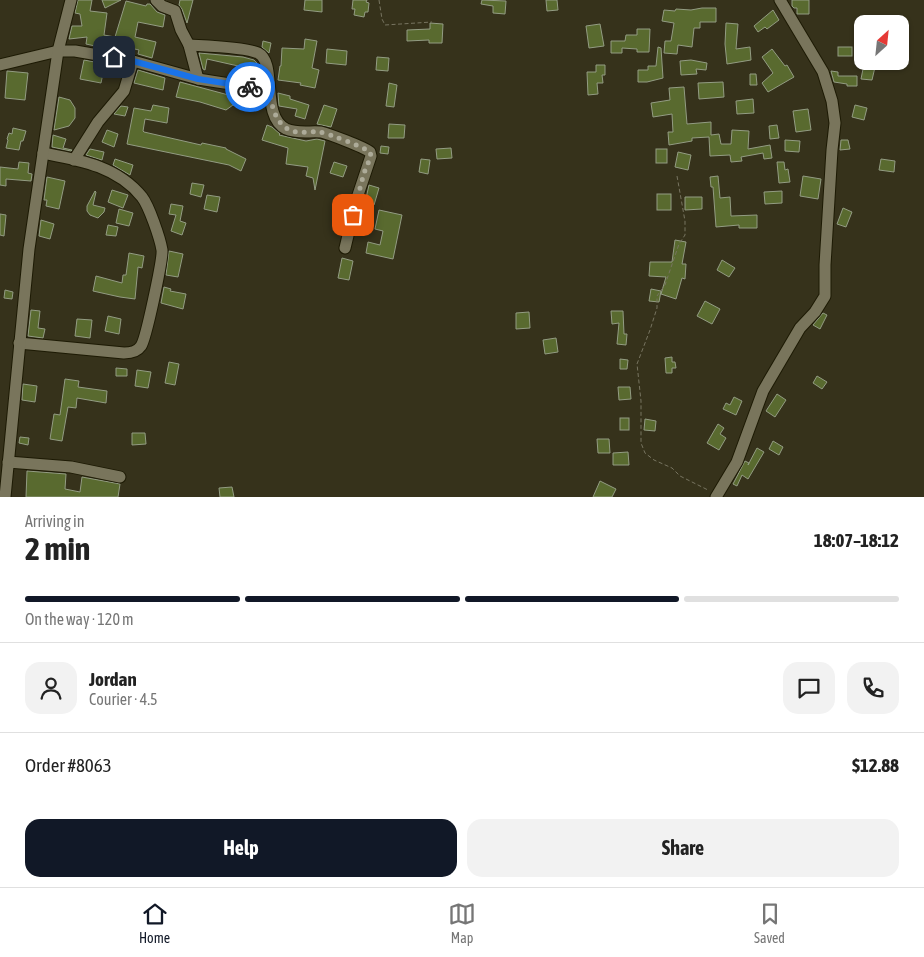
<!DOCTYPE html>
<meta charset="utf-8">
<style>
body{margin:0;font-family:"Asap Condensed",sans-serif;background:#f2f2f2;color:#222;height:100vh;display:flex;flex-direction:column;font-size:19px;white-space:nowrap}
*{box-sizing:border-box;margin:0}
p{font-size:16px;color:#767676}
.icon{flex:none;width:28px;height:28px;fill:none;stroke:currentColor;stroke-width:2;stroke-linecap:round;stroke-linejoin:round}
.map{position:relative;height:497px;overflow:hidden}
.details{display:flex;flex-direction:column;background:#fff;flex:1}
.details>*{flex:none}
.needle{width:32px;rotate:27deg}
.buttons{position:absolute;left:854px;top:15px;display:grid;gap:10px}
.buttons a{display:grid;place-items:center;width:55px;height:55px;border-radius:10px;background:#fff;box-shadow:0 1px 4px #0004;font-size:25px}
.pin{position:absolute;display:grid;place-items:center;width:42px;height:42px;color:#fff;margin:-21px;border-radius:10px;box-shadow:0 2px 8px #0006}
.courier{position:absolute;display:grid;place-items:center;width:50px;height:50px;margin:-25px;border:4px solid #1a73e8;border-radius:50%;background:#fff;color:#222;box-shadow:0 1px 6px #0007}
.headline em{font-style:normal;font-weight:700}
.headline div{display:flex;flex-direction:column-reverse}
.headline{display:flex;align-items:center;justify-content:space-between;height:85px;padding:0 25px}
h1{font-size:32px;font-weight:700;line-height:38px}
.bar{display:grid;grid-template-columns:repeat(4,1fr);gap:8px 5px;align-content:center;height:60px;padding:0 25px}
.bar i{height:6px;border-radius:4px;background:#e0e0e0}
.bar .selected{background:#111827}
.bar p{grid-column:span 4}
.line{display:flex;align-items:center;gap:12px;padding:0 25px;border-top:1px solid #e0e0e0}
.line div{flex:1}
.round{display:grid;place-items:center;flex:none;width:52px;height:52px;border-radius:15px;background:#f2f2f2}
.action{display:flex;gap:10px;margin-top:auto;padding:10px 25px}
.action a{flex:1;height:58px;border-radius:15px;background:#111827;color:#fff;font-size:20px;font-weight:700;line-height:58px;text-align:center}
.action a+a{background:#f2f2f2;color:#222}
.tab-bar{display:flex;justify-content:space-around;align-items:center;height:70px;border-top:1px solid #e0e0e0;background:#fff;font-size:14px;color:#767676}
.tab-bar a{display:grid;justify-items:center;gap:2px}
.tab-bar .selected{color:#111827}
.map>svg:first-child{display:block}
.building{fill:#596a2f;stroke:#939c83}
.lines{fill:none;stroke-linecap:round;stroke-linejoin:round}
.minor-casing{stroke:#1d1a04;stroke-width:13}
.path{stroke:#777460;stroke-width:1;stroke-dasharray:4 2.5;stroke-linecap:butt}
.minor{stroke:#79755c;stroke-width:11}
.done{stroke:#adab99;stroke-width:5;stroke-dasharray:0 9}
.route{stroke:#1a73e8;stroke-width:6}
</style>
<div class="map">
<svg width="924" height="497" viewBox="0 0 924 497">
<rect width="100%" height="100%" fill="#36321b"/>
<!-- building -->
<g class="building">
<polygon points="78,0 92,0 90,11 107,13 104,35 115,37 126,1 146,6 147,4 150,4 157,12 165,15 163,27 138,22 135,37 156,42 152,58 138,54 139,50 105,42 104,48 86,44 87,37 69,39 72,26 82,26 80,14 75,13"/>
<polygon points="102,0 121,0 105,8"/>
<polygon points="180,0 193,0 187,23 182,9 179,5"/>
<polygon points="305,0 322,0 322,12 304,10"/>
<polygon points="353,0 367,0 366,2 369,3 368,12 365,12 364,17 354,15 355,9 352,9"/>
<polygon points="482,0 506,1 505,14 493,13 493,6 481,4"/>
<polygon points="546,0 557,0 558,10 547,11"/>
<polygon points="792,0 809,0 809,14 797,14 797,8 794,8 792,6"/>
<polygon points="702,8 716,8 716,22 700,22 700,28 694,28 692,47 678,45 677,54 664,53 665,41 671,41 674,23 662,21 664,10 675,11 676,9 691,10"/>
<polygon points="773,10 779,20 767,29 765,27 758,32 754,26"/>
<polygon points="430,23 443,24 442,43 429,43 429,40 407,41 407,30 430,29"/>
<polygon points="726,23 738,24 736,49 750,47 751,60 727,64 725,44"/>
<polygon points="600,24 604,46 589,48 586,26"/>
<polygon points="637,29 650,29 649,52 637,52 637,49 622,48 622,53 611,53 611,41 625,41 626,35 637,35"/>
<polygon points="305,39 317,41 312,68 319,70 315,88 300,85 301,83 278,80 280,66 281,66 282,48 304,49"/>
<polygon points="263,41 271,43 269,53 262,47"/>
<polygon points="658,47 661,48 663,78 647,82 638,82 638,70 648,70 648,66 656,66"/>
<rect x="838" y="47" width="14" height="9"/>
<polygon points="327,49 347,51 346,65 326,63"/>
<polygon points="772,49 785,66 787,65 794,77 768,92 762,83 773,73 762,57"/>
<polygon points="199,53 243,57 254,60 257,63 256,70 207,59 205,70 203,69"/>
<polygon points="377,57 389,58 388,71 376,70"/>
<polygon points="84,60 105,64 101,83 80,79"/>
<polygon points="691,60 707,63 706,70 696,69 697,74 681,75 680,61"/>
<polygon points="867,61 884,61 884,67 875,67 872,80 861,79 863,69 867,69"/>
<polygon points="596,65 605,65 605,75 602,75 603,83 597,83 598,94 588,95 587,72 596,72"/>
<polygon points="138,70 165,78 163,90 134,83"/>
<polygon points="7,71 28,73 25,100 5,98"/>
<polygon points="831,71 838,72 838,76 857,76 857,86 847,86 847,84 834,82"/>
<polygon points="750,74 756,74 757,85 750,85"/>
<polygon points="180,82 236,97 237,93 252,95 247,110 233,105 226,110 200,102 176,97"/>
<polygon points="723,82 724,97 699,99 698,83"/>
<polygon points="389,83 397,85 394,107 386,106"/>
<polygon points="684,87 687,124 711,122 711,135 719,134 721,144 731,144 732,130 749,131 748,149 770,145 772,158 764,159 763,153 741,157 742,161 731,162 730,155 710,156 709,137 692,138 692,141 669,145 668,132 673,132 672,114 653,117 651,103 670,100 669,88"/>
<polygon points="278,93 290,96 290,99 309,105 305,119 295,116 297,109 279,106"/>
<polygon points="59,97 70,100 75,108 75,118 69,126 54,130"/>
<polygon points="753,99 754,113 737,114 736,101"/>
<polygon points="153,105 169,108 167,123 145,119 143,131 144,132 201,145 202,143 226,148 226,149 246,159 241,171 229,165 127,144 134,108 151,111"/>
<polygon points="324,105 337,109 331,127 317,124"/>
<polygon points="855,105 867,108 864,120 852,117"/>
<polygon points="121,106 128,107 125,116 114,114"/>
<polygon points="808,109 811,130 796,132 793,111"/>
<polygon points="389,124 405,125 404,138 388,138"/>
<polygon points="267,125 272,127 280,134 279,135 306,141 317,139 325,141 315,190 313,178 306,176 308,167 286,164 288,148 262,140"/>
<polygon points="777,125 779,138 770,139 769,126"/>
<polygon points="13,128 26,131 23,141 21,141 19,150 6,148 8,140 7,139 9,133 12,134"/>
<polygon points="107,130 118,134 114,147 102,142"/>
<polygon points="53,135 66,139 63,148 72,150 71,151 52,147"/>
<polygon points="785,140 800,141 799,152 785,151"/>
<polygon points="841,140 848,140 850,149 840,150"/>
<polygon points="381,146 389,147 388,154 380,153"/>
<polygon points="451,148 452,158 437,159 436,149"/>
<polygon points="90,149 104,152 102,160 86,155"/>
<rect x="656" y="149" width="11" height="14"/>
<polygon points="678,152 691,155 688,170 675,167"/>
<polygon points="115,159 133,165 130,175 113,165"/>
<polygon points="421,159 430,160 428,174 419,172"/>
<polygon points="881,159 895,161 894,172 879,170"/>
<polygon points="19,162 29,163 28,173 32,174 31,181 6,179 6,186 0,185 0,167 18,169"/>
<polygon points="334,162 347,166 343,177 330,173"/>
<polygon points="777,162 784,162 785,170 788,169 790,182 779,183"/>
<polygon points="718,176 720,198 730,197 731,216 757,215 757,228 739,228 739,225 716,227 713,187 711,187 710,177"/>
<polygon points="803,176 821,179 818,199 800,196"/>
<polygon points="47,177 65,181 59,209 46,206 47,200 44,200"/>
<polygon points="192,183 204,185 201,197 190,194"/>
<polygon points="369,185 379,188 374,205 365,203"/>
<polygon points="112,190 128,195 123,208 108,202"/>
<polygon points="95,191 96,192 93,205 105,208 104,212 98,218 90,215 87,211 87,206"/>
<polygon points="782,191 782,203 765,204 764,192"/>
<rect x="657" y="194" width="14" height="16"/>
<polygon points="207,195 220,197 217,212 204,209"/>
<polygon points="685,197 702,197 702,209 685,210"/>
<polygon points="171,204 183,206 180,221 186,223 182,235 171,231 176,215 169,214"/>
<polygon points="843,208 852,212 846,227 837,224"/>
<polygon points="119,209 133,213 129,226 116,223"/>
<polygon points="379,210 402,215 393,259 366,253 368,242 380,245 383,231 375,229"/>
<polygon points="0,214 6,215 4,236 0,235"/>
<polygon points="41,220 54,224 50,239 39,236"/>
<polygon points="108,225 118,227 116,236 106,235"/>
<polygon points="675,240 686,242 682,264 686,264 685,279 682,278 676,299 661,294 666,277 649,276 650,262 672,262"/>
<polygon points="169,251 183,254 178,277 166,275"/>
<polygon points="129,253 144,256 142,268 138,267 135,299 120,297 93,291 96,276 122,283 123,275 126,275"/>
<polygon points="342,258 353,261 349,280 338,278"/>
<polygon points="722,260 735,268 729,277 717,270"/>
<polygon points="164,287 171,289 170,291 186,294 183,309 161,303"/>
<polygon points="651,289 661,291 659,302 649,301"/>
<polygon points="5,290 13,292 12,299 4,298"/>
<polygon points="705,301 720,309 712,324 697,316"/>
<polygon points="31,310 40,311 38,328 45,329 43,338 28,336"/>
<polygon points="611,311 623,311 624,334 627,334 626,345 617,344 619,323 612,324"/>
<polygon points="529,312 530,328 516,329 516,313"/>
<polygon points="823,313 827,315 820,329 813,325"/>
<polygon points="108,316 121,319 119,334 105,331"/>
<polygon points="77,319 92,320 90,338 75,336"/>
<polygon points="556,338 558,352 545,354 543,340"/>
<polygon points="672,357 672,362 675,362 676,368 672,368 672,373 666,373 665,358"/>
<polygon points="620,359 628,360 627,369 620,369"/>
<polygon points="169,362 179,364 175,385 165,383"/>
<polygon points="116,368 127,369 127,376 116,376"/>
<polygon points="137,370 151,372 148,388 135,386"/>
<polygon points="817,376 827,382 822,389 813,383"/>
<polygon points="65,379 79,381 78,387 107,391 106,403 77,398 76,408 68,407 62,441 50,439 54,414 60,415"/>
<polygon points="23,384 37,386 35,402 22,400"/>
<polygon points="618,387 630,387 631,399 619,400"/>
<polygon points="777,394 786,400 775,417 766,411"/>
<polygon points="734,397 742,401 736,415 723,409 726,403 730,405"/>
<rect x="620" y="418" width="9" height="12"/>
<polygon points="645,419 656,421 655,431 644,430"/>
<polygon points="718,424 724,428 720,434 726,438 719,450 707,443"/>
<polygon points="132,433 145,433 146,444 132,445"/>
<polygon points="20,437 29,438 28,445 19,443"/>
<polygon points="597,439 609,439 610,453 598,453"/>
<polygon points="773,441 783,447 779,455 769,449"/>
<polygon points="757,448 764,452 748,479 742,475 737,486 733,484 745,461 749,463 748,465"/>
<polygon points="628,452 629,465 613,465 613,453"/>
<polygon points="27,471 66,474 65,489 80,492 82,477 120,484 118,497 26,497"/>
<polygon points="600,481 616,489 612,497 593,497"/>
<polygon points="232,487 234,497 220,497 219,488"/>
</g>
<g class="lines">
<!-- minor casing -->
<g class="minor-casing">
<g id="minor">
<polyline points="156,0 162,6 175,11 181,30 189,45 198,79"/>
<path d="M 189,45 C 205,46 245,47 258,53 C 278,63 260,116 286,129 C 297,134 310,131 321,132 C 329,134 364,147 370,152 L 371,156 L 357,198 L 345,248"/>
<polyline points="0,65 58,51 75,51 133,61 198,79 269,90"/>
<polyline points="74,160 98,122 124,91 133,61"/>
<path d="M 19,343 L 124,353 C 130,353 137,352 141,346 C 146,339 163,259 162,250 C 160,238 149,206 142,197 C 117,166 79,160 43,153"/>
<polyline points="8,462 71,467 120,477"/>
<polyline points="5,497 29,249 58,51 71,0"/>
<polyline points="716,497 737,462 763,391 800,328 815,312 825,296 825,265 832,150 835,123 832,101 823,72 780,0"/>
</g>
</g>
<!-- path -->
<g class="path">
<polyline points="379,0 382,19 385,25 432,22"/>
<polyline points="677,176 685,221 685,235 679,244 665,285 657,296 657,308 650,330 637,364 641,401 641,443 645,453 654,460 672,468 680,476 708,490"/>
</g>
<!-- minor -->
<use href="#minor" class="minor"/>
</g>
<g class="lines">
<!-- done -->
<path class="done" d="M 250,87 L 269,90 C 272,107 276,129 297,132 C 304,133 312,131 320,132 C 329,134 364,147 370,152 L 371,156 L 364,173 L 353,215"/>
<!-- route -->
<polyline class="route" points="114,57 133,61 198,79 250,87"/>
</g>
</svg>
<div class="buttons">
<a><svg class="needle" viewBox="-14 -14 28 28"><path d="M0-13l5 13h-10z" fill="#e53935"/><path d="M0 13l5-13h-10z" fill="#767676"/></svg></a>
</div>
<div class="pin" style="left:353px;top:215px;background:#ea580c"><svg class="icon" aria-label="bag" viewBox="0 0 24 24"><path d="M5 8h14l-1 12H6zM9 8a3 3 0 0 1 6 0"/></svg></div>
<div class="pin" style="left:114px;top:57px;background:#1f2937"><svg class="icon" aria-label="home" viewBox="0 0 24 24"><path d="M3 11l9-7 9 7M6 9v11h12V9"/></svg></div>
<div class="courier" style="left:250px;top:87px"><svg class="icon" aria-label="bike" viewBox="0 0 24 24"><circle cx="6" cy="16" r="4"/><circle cx="18" cy="16" r="4"/><path d="M6 16l4-8h5l3 8M10 8l3 8H6M13 5h3"/></svg></div>
</div>
<section class="details">
<div class="headline"><div><h1>2 min</h1><p>Arriving in</p></div><em>18:07–18:12</em></div>
<div class="bar"><i class="selected"></i><i class="selected"></i><i class="selected"></i><i></i><p>On the way · 120 m</p></div>
<div class="line" style="height:90px"><a class="round"><svg class="icon" aria-label="person" viewBox="0 0 24 24"><circle cx="12" cy="8" r="4"/><path d="M4 21q1-7 8-7t8 7"/></svg></a><div><b>Jordan</b><p>Courier · 4.5</p></div><a class="round"><svg class="icon" aria-label="chat" viewBox="0 0 24 24"><path d="M4 5h16v11H9l-5 4z"/></svg></a><a class="round"><svg class="icon" aria-label="phone" viewBox="0 0 24 24"><path d="M5 4h4l2 5-3 2q2 4 5 5l2-3 5 2v4C11 20 4 13 5 4z"/></svg></a></div>
<div class="line" style="height:65px"><div>Order #8063</div><b>$12.88</b></div>
<div class="action"><a>Help</a><a>Share</a></div>
</section>
<nav class="tab-bar">
<a class="selected"><svg class="icon" aria-label="home" viewBox="0 0 24 24"><path d="M3 11l9-7 9 7M6 9v11h12V9"/></svg>Home</a>
<a><svg class="icon" aria-label="map" viewBox="0 0 24 24"><path d="M3 6l6-2 6 2 6-2v14l-6 2-6-2-6 2zM9 4v14M15 6v14"/></svg>Map</a>
<a><svg class="icon" aria-label="saved" viewBox="0 0 24 24"><path d="M7 4h10v16l-5-4-5 4z"/></svg>Saved</a>
</nav>
